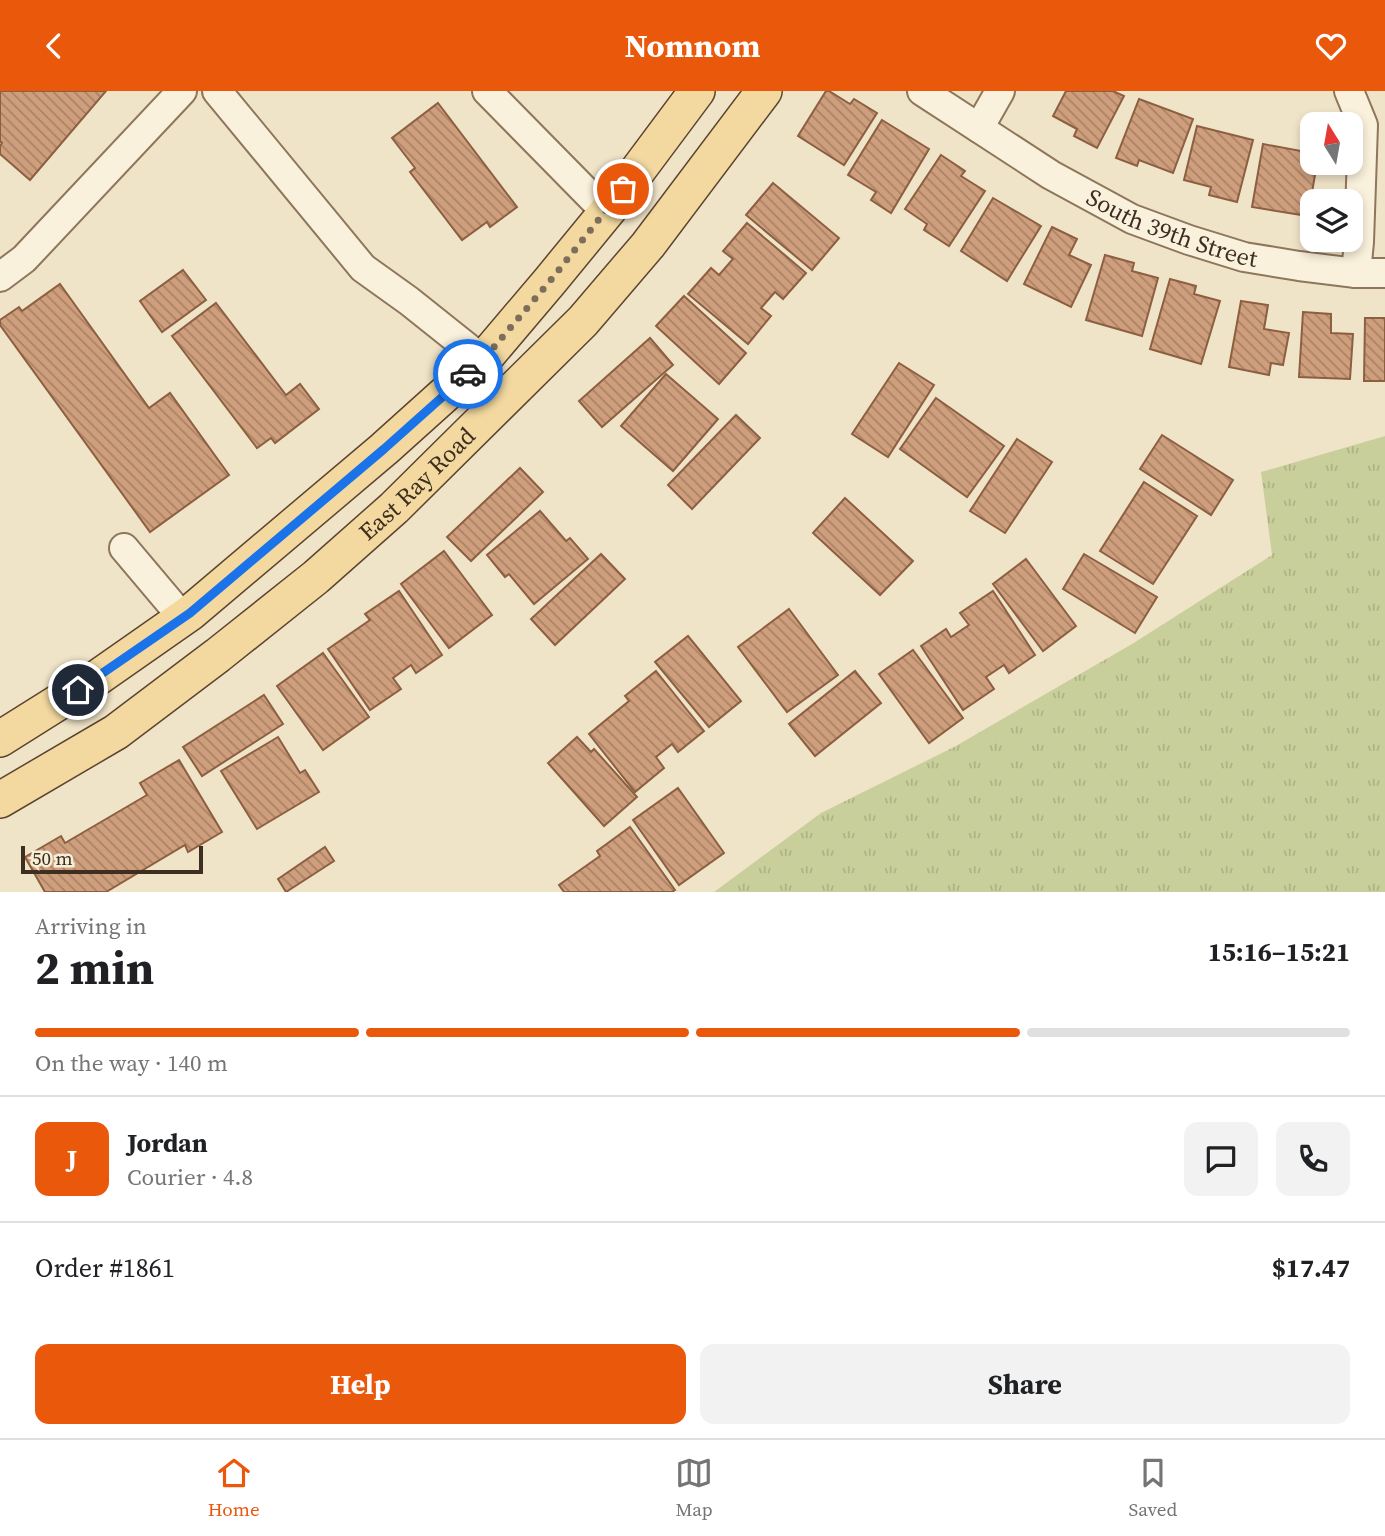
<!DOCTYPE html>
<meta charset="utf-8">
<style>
body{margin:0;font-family:"Source Serif 4",serif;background:#f2f2f2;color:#202124;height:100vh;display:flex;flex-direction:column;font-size:26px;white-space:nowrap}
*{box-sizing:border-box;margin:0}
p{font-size:23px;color:#757577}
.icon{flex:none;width:38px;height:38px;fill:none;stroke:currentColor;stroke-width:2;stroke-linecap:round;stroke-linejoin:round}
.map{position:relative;height:801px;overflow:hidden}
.side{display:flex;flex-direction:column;background:#fff;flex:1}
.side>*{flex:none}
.needle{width:46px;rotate:349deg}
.fabs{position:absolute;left:1300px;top:21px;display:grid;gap:14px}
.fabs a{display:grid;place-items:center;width:63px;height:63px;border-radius:14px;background:#fff;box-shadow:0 4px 10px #0003;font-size:35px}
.scale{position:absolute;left:21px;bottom:18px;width:182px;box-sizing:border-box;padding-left:7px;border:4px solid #3d2e20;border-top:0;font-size:19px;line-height:24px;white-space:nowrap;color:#3d2e20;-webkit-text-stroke:5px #f7eed8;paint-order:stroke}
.pin{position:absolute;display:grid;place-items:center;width:60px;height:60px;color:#fff;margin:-30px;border:4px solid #fff;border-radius:50%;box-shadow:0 2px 7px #0007}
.courier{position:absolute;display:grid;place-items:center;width:70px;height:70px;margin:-35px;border:5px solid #1a73e8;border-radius:50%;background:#fff;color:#222;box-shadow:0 2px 9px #0007}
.headline em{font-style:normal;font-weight:700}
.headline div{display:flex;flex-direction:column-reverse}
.headline{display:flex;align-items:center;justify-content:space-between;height:119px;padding:0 35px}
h1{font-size:46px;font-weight:700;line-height:52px}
.bar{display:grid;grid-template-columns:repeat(4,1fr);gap:10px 7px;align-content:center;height:84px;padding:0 35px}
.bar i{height:9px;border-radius:5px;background:#e0e0e0}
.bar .current{background:#ea580c}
.bar p{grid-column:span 4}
.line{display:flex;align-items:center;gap:18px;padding:0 35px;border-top:2px solid #e0e0e0}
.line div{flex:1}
.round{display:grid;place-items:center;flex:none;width:74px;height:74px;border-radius:14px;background:#f2f2f2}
.action{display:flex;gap:14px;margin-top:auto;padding:14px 35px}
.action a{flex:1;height:80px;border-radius:14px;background:#ea580c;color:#fff;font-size:28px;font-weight:700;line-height:80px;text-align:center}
.action a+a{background:#f2f2f2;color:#202124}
header{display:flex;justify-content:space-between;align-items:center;height:91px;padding:0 35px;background:#ea580c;color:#fff;font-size:32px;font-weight:700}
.tabs{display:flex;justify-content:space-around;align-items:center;height:98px;border-top:2px solid #e0e0e0;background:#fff;font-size:19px;color:#757577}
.tabs a{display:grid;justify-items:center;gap:4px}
.tabs .current{color:#ea580c}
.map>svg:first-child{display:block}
.grass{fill:url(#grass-tufts)}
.building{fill:url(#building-back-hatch);stroke:#8d5f41;stroke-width:2}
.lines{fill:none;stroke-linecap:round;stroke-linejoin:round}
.minor-casing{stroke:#8d765c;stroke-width:32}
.major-casing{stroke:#5b4430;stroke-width:38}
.minor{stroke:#faf1dc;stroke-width:28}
.major{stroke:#f3d9a0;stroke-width:35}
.done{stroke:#7c6e5b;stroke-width:7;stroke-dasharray:0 12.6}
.route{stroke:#1a73e8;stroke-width:9}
.labels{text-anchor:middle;stroke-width:6;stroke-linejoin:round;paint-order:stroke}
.street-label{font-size:24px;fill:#3d2e20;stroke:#f7eed8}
</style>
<header><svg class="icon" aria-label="back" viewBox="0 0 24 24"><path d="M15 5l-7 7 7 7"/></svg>Nomnom<svg class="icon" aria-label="heart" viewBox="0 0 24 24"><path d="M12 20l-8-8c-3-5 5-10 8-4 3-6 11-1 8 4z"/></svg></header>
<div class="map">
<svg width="1385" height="801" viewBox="0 0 1385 801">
<defs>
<pattern id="grass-tufts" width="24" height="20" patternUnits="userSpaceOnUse" patternTransform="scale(1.75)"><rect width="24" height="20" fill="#c9cf9b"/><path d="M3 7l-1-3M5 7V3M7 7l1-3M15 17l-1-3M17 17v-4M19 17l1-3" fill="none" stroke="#aeb285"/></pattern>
<pattern id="building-back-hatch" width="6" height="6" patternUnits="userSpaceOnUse" patternTransform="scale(1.75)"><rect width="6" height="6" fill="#cf9f7d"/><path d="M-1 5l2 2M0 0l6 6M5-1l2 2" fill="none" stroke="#a98266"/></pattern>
</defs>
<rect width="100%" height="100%" fill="#f0e4c8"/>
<!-- grass -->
<polygon class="grass" points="1385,345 1385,801 714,801 821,722 954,656 1132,553 1272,464 1261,381"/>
<!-- building -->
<g class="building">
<polygon points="0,0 106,0 30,89 0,63 0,55 2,52 0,50"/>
<polygon points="826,0 829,0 850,13 854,8 877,22 844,74 798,45"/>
<polygon points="1066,0 1113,0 1124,5 1097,57 1074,45 1077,38 1053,25"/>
<polygon points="1139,8 1193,28 1173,82 1139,69 1137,75 1116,67"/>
<polygon points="438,12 517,116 490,136 487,131 462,149 410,81 415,77 392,47"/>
<polygon points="882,29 929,58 891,122 871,109 876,101 848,84"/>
<polygon points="1197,35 1253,49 1237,111 1209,104 1211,96 1184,89"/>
<polygon points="1263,53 1312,62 1312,72 1317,72 1308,125 1252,116"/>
<polygon points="941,64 965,80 961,85 985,100 949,155 924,139 927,133 905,118"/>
<polygon points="773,92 839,147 812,179 746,124"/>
<polygon points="993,107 1041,135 1007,190 961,160"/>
<polygon points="747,132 806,182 783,208 775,201 761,217 771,225 748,253 688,203 711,177 719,184 733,168 723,160"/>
<polygon points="1052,136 1077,148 1069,164 1091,174 1071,216 1024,193"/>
<polygon points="1105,164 1134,172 1132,180 1158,187 1142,245 1086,229"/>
<polygon points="183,179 206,209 162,241 140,210"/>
<polygon points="1170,188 1196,195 1194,203 1220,210 1201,273 1150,258"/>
<polygon points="60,193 149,317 170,302 229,384 150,441 0,234 0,229 19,216 22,220"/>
<polygon points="684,205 746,262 719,293 656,235"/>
<polygon points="1241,210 1268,214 1264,238 1289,242 1283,274 1271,272 1269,284 1229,276"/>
<polygon points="216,212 286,304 300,293 319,318 275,352 271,347 257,357 172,245"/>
<polygon points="1303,221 1331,223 1331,242 1353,243 1350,288 1299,286"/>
<polygon points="1365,227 1385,227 1385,290 1364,290"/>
<polygon points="650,247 673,274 602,336 579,310"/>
<polygon points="899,272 934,294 888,366 852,343"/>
<polygon points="666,283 718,328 673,380 621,335"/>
<polygon points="936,307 1004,355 967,406 900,358"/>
<polygon points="736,324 760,347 692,418 668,394"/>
<polygon points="1162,344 1233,389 1211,424 1140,378"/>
<polygon points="1017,348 1052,371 1005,442 970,420"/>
<polygon points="520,377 543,401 471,470 447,446"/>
<polygon points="1144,391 1197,425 1153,493 1100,460"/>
<polygon points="845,407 913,470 880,504 813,442"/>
<polygon points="540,420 566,450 570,447 588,468 534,513 509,483 505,486 487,464"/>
<polygon points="444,460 492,524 449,557 401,493"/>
<polygon points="601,463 625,488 555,554 531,528"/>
<polygon points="1084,463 1157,506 1135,542 1063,498"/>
<polygon points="1026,468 1076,535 1043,560 993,493"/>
<polygon points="399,500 442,564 416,582 411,574 393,587 401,598 370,619 328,558 370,529 365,523"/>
<polygon points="993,500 1035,564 1009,582 1004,574 986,586 994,598 963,619 921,555 946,538 951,546 969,534 960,522"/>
<polygon points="789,518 838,584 787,621 738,556"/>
<polygon points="688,545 741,610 709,636 655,571"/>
<polygon points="913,559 963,627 929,652 879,583"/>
<polygon points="323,562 369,626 323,659 277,595"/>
<polygon points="656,580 704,640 678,661 672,653 656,666 664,677 635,701 589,643 629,610 625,605"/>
<polygon points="855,580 881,612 815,665 789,633"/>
<polygon points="264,604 283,633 202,685 183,656"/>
<polygon points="278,646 300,682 305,679 319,701 257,738 221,680"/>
<polygon points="577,646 591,661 594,658 637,706 604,735 548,672"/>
<polygon points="179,669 222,741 188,761 185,754 106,801 45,801 25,766 61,745 65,752 147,704 140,692"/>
<polygon points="678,697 724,762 679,794 633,729"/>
<polygon points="630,736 675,799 672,801 564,801 559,794 600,765 597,760"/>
<polygon points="325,756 334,770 286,801 278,788"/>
</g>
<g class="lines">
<!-- minor casing -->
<g class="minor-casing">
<g id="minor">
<polyline points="217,0 363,177 409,210 483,269"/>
<polyline points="487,0 606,121"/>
<path id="s1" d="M 922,0 L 1051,84 L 1132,128 L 1189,149 L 1244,166 L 1299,175 L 1356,182 L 1385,182"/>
<polyline points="1349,0 1363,34 1359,151 1356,182"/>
<polyline points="979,37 1000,0"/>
<polyline points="0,186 24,168 182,0"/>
<polyline points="124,457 183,527"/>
</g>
</g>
<!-- major casing -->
<g class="major-casing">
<g id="major">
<polyline points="0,648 97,587 190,522 384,358 483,269 550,190 609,118 697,0"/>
<path id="s2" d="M 0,709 L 116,641 L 218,564 L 316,486 L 394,417 L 583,230 L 648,154 L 764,0"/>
</g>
</g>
<!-- minor -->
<use href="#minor" class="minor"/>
<!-- major -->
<use href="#major" class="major"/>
</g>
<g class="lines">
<!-- done -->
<polyline class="done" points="468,283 483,269 550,190 623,98"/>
<!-- route -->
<polyline class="route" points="78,599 190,522 384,358 468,283"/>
</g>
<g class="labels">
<!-- street labels -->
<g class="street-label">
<text dy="8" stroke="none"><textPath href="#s1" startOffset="287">South 39th Street</textPath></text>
<text dy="8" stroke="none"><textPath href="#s2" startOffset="525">East Ray Road</textPath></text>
</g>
</g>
</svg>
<div class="fabs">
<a><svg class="needle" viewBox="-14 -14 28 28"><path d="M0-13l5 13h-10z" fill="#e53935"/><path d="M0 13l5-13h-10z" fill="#757577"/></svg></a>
<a><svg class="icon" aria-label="layers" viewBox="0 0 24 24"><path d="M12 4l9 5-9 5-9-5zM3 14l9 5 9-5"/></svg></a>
</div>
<div class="scale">50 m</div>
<div class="pin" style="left:623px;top:98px;background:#ea580c"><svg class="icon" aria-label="bag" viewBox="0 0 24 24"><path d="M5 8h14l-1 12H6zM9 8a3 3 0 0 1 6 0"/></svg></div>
<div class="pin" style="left:78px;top:599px;background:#1f2937"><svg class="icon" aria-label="home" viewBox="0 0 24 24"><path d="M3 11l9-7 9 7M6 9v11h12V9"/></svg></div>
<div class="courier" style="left:468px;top:283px"><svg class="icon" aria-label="car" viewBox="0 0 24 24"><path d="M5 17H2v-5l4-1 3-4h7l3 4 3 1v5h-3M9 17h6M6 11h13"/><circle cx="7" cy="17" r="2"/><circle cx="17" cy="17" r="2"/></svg></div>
</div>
<section class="side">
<div class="headline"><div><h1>2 min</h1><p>Arriving in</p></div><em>15:16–15:21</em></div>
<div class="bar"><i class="current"></i><i class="current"></i><i class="current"></i><i></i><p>On the way · 140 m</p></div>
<div class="line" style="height:126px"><b class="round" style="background:#ea580c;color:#fff">J</b><div><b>Jordan</b><p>Courier · 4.8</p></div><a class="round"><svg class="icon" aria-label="chat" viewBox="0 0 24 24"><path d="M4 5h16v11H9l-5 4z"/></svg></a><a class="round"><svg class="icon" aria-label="phone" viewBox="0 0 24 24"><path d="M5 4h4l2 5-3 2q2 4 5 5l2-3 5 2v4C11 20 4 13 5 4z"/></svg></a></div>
<div class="line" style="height:91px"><div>Order #1861</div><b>$17.47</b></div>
<div class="action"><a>Help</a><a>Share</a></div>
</section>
<nav class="tabs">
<a class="current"><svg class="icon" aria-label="home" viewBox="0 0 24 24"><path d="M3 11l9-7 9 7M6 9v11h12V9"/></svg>Home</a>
<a><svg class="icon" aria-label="map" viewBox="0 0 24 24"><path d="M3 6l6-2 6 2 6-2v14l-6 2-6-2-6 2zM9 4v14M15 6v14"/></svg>Map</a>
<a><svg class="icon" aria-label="saved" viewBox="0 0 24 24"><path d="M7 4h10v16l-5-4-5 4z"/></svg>Saved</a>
</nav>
